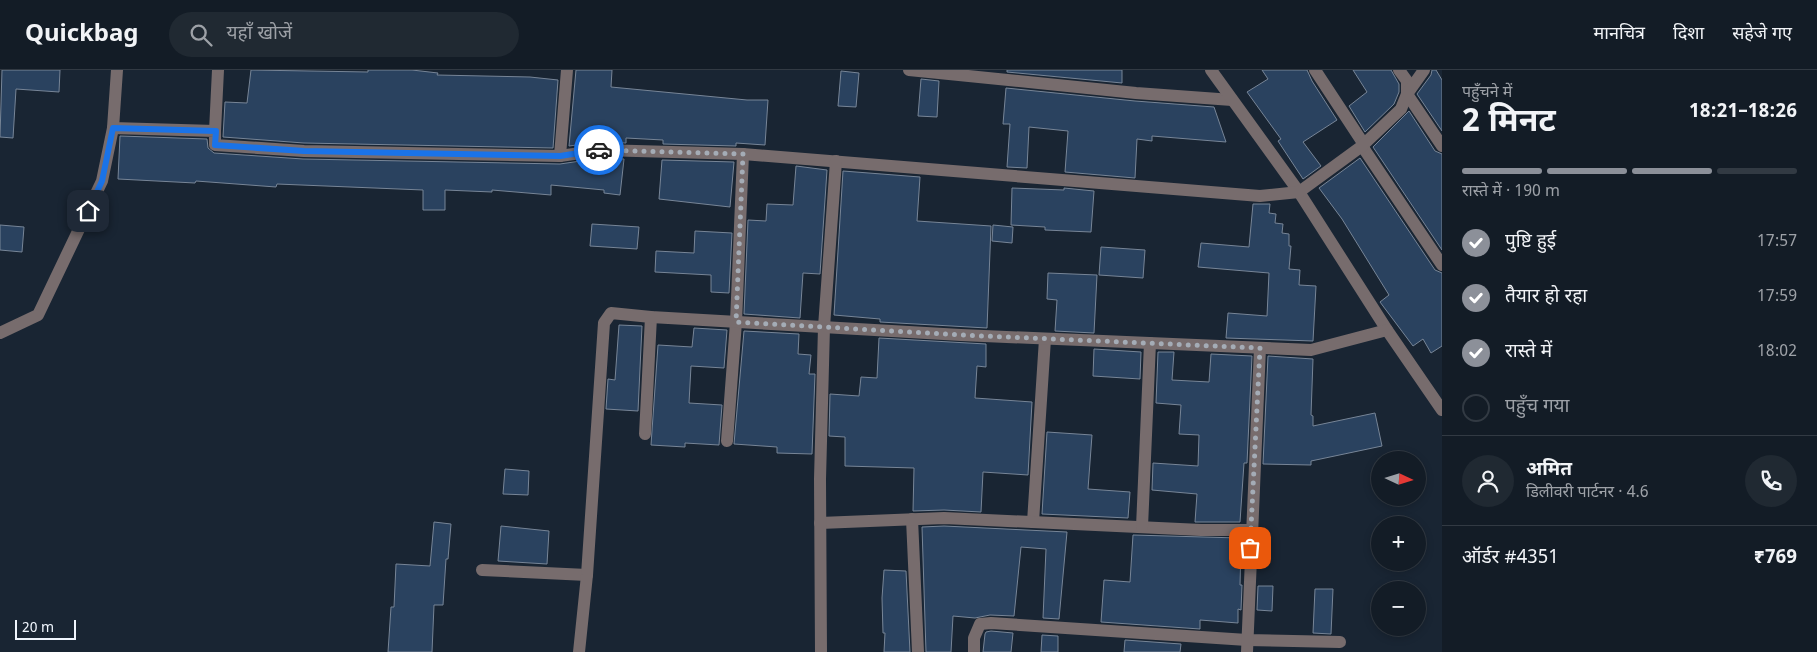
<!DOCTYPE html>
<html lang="hi">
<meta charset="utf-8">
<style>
body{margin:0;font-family:Georgia,"Noto Sans Devanagari",serif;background:#202932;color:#f1f3f6;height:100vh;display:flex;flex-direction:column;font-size:19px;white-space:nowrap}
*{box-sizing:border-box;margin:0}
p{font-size:16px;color:#9da1a7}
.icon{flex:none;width:28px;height:28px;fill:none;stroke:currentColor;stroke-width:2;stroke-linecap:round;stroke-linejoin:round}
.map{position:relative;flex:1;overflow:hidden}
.details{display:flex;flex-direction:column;background:#131c26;width:375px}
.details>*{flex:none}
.needle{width:32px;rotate:94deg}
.fabs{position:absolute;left:1371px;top:381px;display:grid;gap:10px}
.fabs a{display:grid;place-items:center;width:55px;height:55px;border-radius:50%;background:#131c26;box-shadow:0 2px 8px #0003,0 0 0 1px #323a43;font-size:25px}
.scale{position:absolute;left:15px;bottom:12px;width:61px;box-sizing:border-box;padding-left:5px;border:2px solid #eff5fd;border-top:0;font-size:14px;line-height:18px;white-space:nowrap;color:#eff5fd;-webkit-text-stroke:4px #192533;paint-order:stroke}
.pin{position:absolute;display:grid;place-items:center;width:42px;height:42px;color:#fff;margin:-21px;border-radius:10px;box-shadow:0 2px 8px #0006}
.courier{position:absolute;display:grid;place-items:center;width:50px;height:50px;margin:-25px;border:4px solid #1a73e8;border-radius:50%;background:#fff;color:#222;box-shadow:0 1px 6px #0007}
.summary em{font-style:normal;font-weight:700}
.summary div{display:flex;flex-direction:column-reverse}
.summary{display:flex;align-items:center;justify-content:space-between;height:85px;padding:0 20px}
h1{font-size:32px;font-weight:700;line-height:38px}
.bar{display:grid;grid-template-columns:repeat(4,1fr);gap:8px 5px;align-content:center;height:60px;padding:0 20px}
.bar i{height:6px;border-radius:4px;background:#323a43}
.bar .current{background:#8c9099}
.bar p{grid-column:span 4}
.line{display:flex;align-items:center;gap:12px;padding:0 20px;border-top:1px solid #323a43}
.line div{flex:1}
.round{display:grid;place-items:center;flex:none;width:52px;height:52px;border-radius:26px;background:#202932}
ol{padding:0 20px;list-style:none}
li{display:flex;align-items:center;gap:15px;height:55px}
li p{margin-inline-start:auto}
li .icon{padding:5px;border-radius:50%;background:#8c9099;color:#fff;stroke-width:4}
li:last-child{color:#9da1a7}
li i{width:28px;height:28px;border:2px solid #323a43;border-radius:50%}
header{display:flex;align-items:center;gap:30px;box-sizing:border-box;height:70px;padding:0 25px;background:#131c26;border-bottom:1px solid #323a43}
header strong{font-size:24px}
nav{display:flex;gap:28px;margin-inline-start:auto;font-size:18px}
.search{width:350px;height:45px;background:#202932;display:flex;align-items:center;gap:12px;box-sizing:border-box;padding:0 18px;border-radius:28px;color:#9da1a7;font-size:19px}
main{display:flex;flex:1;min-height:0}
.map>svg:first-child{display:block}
.building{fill:#2a425f;stroke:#778597}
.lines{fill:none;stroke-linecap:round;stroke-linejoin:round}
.minor{stroke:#776c6d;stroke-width:12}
.done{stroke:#a4acb6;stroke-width:5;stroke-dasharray:0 9}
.route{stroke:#1a73e8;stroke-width:6}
</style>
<header>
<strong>Quickbag</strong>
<div class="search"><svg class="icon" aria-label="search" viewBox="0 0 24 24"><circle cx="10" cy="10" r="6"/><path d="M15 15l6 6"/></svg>यहाँ खोजें</div>
<nav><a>मानचित्र</a><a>दिशा</a><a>सहेजे गए</a></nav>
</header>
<main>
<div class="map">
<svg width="1442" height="582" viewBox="0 0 1442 582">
<rect width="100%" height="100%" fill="#192533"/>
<!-- building -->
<g class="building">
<polygon points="2,0 60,0 59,22 16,19 13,68 0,67"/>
<polygon points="251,0 368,2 368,0 412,0 438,3 437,5 530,7 558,10 553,78 304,73 223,67 225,32 247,33"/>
<polygon points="576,0 612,0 611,17 747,30 768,30 765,75 736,73 736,76 663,74 663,70 626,68 626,73 601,72 569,76"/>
<polygon points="1007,0 1122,0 1122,13 1007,2"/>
<polygon points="1262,0 1307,0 1312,11 1337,50 1303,72 1321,96 1303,109 1278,71 1281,69 1247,22 1268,9"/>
<polygon points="1353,0 1391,0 1399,14 1399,22 1394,34 1365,62 1349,36 1367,22"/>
<polygon points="1432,0 1436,0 1442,10 1442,61 1417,24 1431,5"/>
<polygon points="841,1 859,3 856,37 838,36"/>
<polygon points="921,9 939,11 937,47 918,46"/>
<polygon points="1006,18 1135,31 1214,37 1226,72 1152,66 1152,71 1137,69 1135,108 1065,102 1068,61 1029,57 1027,98 1007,97 1010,54 1003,54"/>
<polygon points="1409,41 1435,81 1442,84 1442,180 1373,77"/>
<polygon points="120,66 207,69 208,78 214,83 303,89 560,94 601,88 624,89 620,125 604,123 604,120 551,115 551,125 492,120 492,122 445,120 445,140 423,140 423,120 277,114 276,117 196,111 195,113 118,109"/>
<polygon points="1360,88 1435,200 1442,203 1442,276 1431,283 1423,269 1413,276 1380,232 1389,225 1342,149 1319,118"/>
<polygon points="662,90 734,92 730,137 659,129"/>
<polygon points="796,96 827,100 820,204 803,203 800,248 744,244 748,150 766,151 767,134 793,135"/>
<polygon points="843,101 920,107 917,151 991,156 987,258 880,252 880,249 834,245"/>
<polygon points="1012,118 1064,120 1064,118 1094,121 1091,162 1045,160 1045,157 1011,155"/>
<polygon points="1253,134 1270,134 1269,143 1276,144 1275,153 1283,154 1282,163 1289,164 1289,176 1291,176 1289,199 1300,200 1299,215 1316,216 1313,271 1226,268 1228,243 1267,246 1269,203 1198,197 1201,173 1249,177"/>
<polygon points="592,154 639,157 637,179 590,176"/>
<polygon points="0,155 24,157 22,182 0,180"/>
<polygon points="993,155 1013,157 1012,173 992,171"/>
<polygon points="695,161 732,163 729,223 711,222 711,205 655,202 656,181 694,183"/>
<polygon points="1101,177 1145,180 1143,208 1099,205"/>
<polygon points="1048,203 1097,205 1094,263 1055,261 1057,230 1047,229"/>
<polygon points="619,255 642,256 638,341 606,339 608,309 615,310"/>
<polygon points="694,258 727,260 724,298 691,296 689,333 722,335 719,375 685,373 685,377 651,375 658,275 692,277"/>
<polygon points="744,261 799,264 798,284 811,285 809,304 815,304 812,384 777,383 777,377 734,374"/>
<polygon points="879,268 986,274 986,297 977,296 975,328 1032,332 1028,405 983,402 981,442 944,440 913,441 914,398 845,396 845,367 829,366 830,324 859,326 861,307 877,308"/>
<polygon points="1094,279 1141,282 1140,309 1093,306"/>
<polygon points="1158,282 1174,282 1172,310 1209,312 1211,284 1252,286 1247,393 1244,393 1240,452 1195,452 1197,424 1152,420 1153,393 1198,396 1199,365 1179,364 1181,335 1156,333"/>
<polygon points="1268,286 1313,289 1311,345 1313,346 1313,356 1375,343 1382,376 1311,391 1311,395 1263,394"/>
<polygon points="1047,362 1092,365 1088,419 1130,422 1128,448 1042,444"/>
<polygon points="505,399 529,401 528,425 503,424"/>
<polygon points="434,452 451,454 448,489 446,489 443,535 434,535 432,582 388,582 391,537 394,537 396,494 430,496"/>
<polygon points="501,456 549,461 547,494 498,491"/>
<polygon points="944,456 1067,462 1059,549 1043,548 1046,479 1021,477 1014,546 990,545 975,548 953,546 951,582 926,582 922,457"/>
<polygon points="1133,465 1239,468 1238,476 1241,476 1240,515 1242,515 1241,540 1238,539 1238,553 1200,550 1200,559 1101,552 1104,510 1130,512"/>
<polygon points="884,500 906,501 910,582 884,582 885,563 883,563 882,528"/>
<polygon points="1258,516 1273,516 1272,541 1257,540"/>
<polygon points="1315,519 1333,519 1331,564 1313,563"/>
<polygon points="991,561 1013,563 1011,582 983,582 985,564 986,562"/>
<polygon points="1042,565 1058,566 1058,582 1041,582"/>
<polygon points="1125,570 1181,574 1180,582 1124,582"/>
</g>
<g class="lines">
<!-- minor -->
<g class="minor">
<polyline points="117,0 113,58 215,61 215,75 304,81 560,86 567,0"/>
<polyline points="909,0 1136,23 1232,30"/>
<polyline points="1211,0 1299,122 1387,260 1442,340"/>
<polyline points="1315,0 1363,73"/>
<polyline points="1399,0 1407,11 1407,24 1442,76"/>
<polyline points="215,61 218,0"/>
<polyline points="1362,76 1442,195"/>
<polyline points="560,86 601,80 743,84 1260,126 1299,122 1362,76 1401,39 1407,24 1424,0"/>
<polyline points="0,263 38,245 102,111 113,58"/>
<polyline points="645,364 651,247"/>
<polyline points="727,371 736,252 743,84"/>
<polyline points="912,449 918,582"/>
<polyline points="1033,452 1045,269"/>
<polyline points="820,453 944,448 1201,460 1251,460"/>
<polyline points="1142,457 1150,273"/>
<polyline points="482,500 587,505"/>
<polyline points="579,582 587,505 604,253 611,243 651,247 961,265 1311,280 1387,260"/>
<polyline points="821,582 820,409 824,257 836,91"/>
<polyline points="974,582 974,568 980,554 991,553 1247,570 1340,572"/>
<polyline points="1247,582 1260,278"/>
</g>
</g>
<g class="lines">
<!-- done -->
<polyline class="done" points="599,80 743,84 736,252 961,265 1260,278 1250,478"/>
<!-- route -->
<polyline class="route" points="88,141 102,111 113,58 216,61 215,75 304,81 560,86 599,80"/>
</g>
</svg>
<div class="fabs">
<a><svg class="needle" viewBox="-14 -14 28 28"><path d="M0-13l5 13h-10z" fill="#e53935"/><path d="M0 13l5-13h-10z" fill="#9da1a7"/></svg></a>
<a>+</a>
<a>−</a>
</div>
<div class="scale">20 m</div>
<div class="pin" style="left:1250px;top:478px;background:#ea580c"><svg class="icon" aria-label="bag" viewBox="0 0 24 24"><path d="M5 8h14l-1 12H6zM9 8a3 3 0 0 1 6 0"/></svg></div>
<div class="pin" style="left:88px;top:141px;background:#1f2937"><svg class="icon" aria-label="home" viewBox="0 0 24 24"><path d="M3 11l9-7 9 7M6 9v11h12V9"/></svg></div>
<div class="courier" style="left:599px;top:80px"><svg class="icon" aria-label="car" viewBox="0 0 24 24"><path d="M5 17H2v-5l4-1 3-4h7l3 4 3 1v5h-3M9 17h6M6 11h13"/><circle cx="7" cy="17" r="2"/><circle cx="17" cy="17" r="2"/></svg></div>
</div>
<section class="details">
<div class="summary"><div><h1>2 मिनट</h1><p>पहुँचने में</p></div><em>18:21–18:26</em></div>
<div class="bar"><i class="current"></i><i class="current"></i><i class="current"></i><i></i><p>रास्ते में · 190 m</p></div>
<ol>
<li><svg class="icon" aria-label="check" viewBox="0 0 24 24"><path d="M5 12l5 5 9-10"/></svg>पुष्टि हुई<p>17:57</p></li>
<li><svg class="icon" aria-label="check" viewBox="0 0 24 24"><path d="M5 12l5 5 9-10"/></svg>तैयार हो रहा<p>17:59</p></li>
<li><svg class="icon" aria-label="check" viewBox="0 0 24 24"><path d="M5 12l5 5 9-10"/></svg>रास्ते में<p>18:02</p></li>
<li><i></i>पहुँच गया</li>
</ol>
<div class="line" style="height:90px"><a class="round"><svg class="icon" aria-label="person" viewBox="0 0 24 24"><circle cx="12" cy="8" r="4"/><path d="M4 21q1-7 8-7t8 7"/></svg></a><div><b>अमित</b><p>डिलीवरी पार्टनर · 4.6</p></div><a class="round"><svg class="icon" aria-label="phone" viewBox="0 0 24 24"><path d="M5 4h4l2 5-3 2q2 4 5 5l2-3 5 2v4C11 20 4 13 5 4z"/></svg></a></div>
<div class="line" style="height:65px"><div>ऑर्डर #4351</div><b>₹769</b></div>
</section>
</main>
